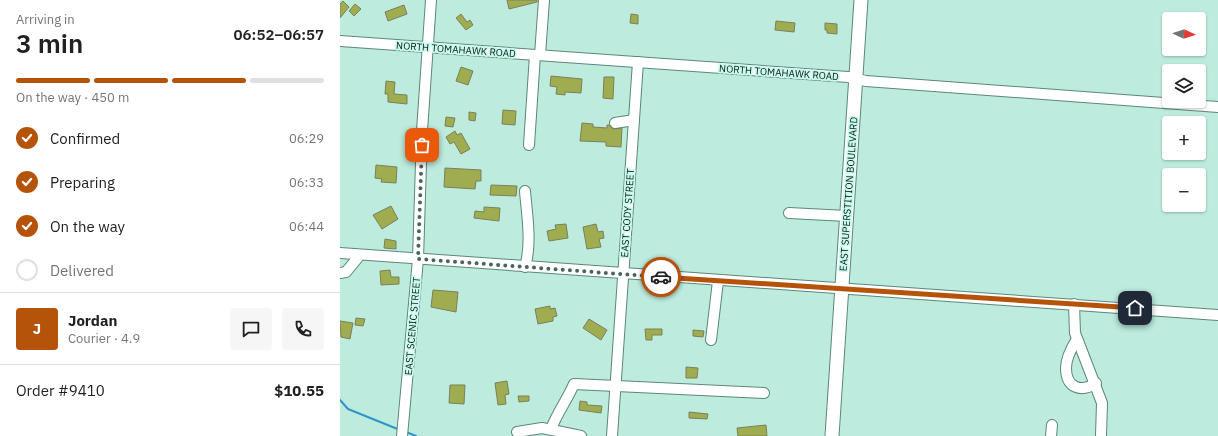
<!DOCTYPE html>
<meta charset="utf-8">
<style>
body{margin:0;font-family:"IBM Plex Sans",sans-serif;background:#f6f6f6;color:#202124;height:100vh;display:flex;flex-direction:column;font-size:15px;white-space:nowrap}
*{box-sizing:border-box;margin:0}
p{font-size:13px;color:#757577}
.icon{flex:none;width:22px;height:22px;fill:none;stroke:currentColor;stroke-width:2;stroke-linecap:round;stroke-linejoin:round}
.map{position:relative;flex:1;overflow:hidden}
.panel{display:flex;flex-direction:column;background:#fff;width:340px}
.panel>*{flex:none}
.needle{width:26px;rotate:94deg}
.controls{position:absolute;left:822px;top:12px;display:grid;gap:8px}
.controls a{display:grid;place-items:center;width:44px;height:44px;border-radius:4px;background:#fff;box-shadow:0 1px 3px #0004;font-size:20px}
.pin{position:absolute;display:grid;place-items:center;width:34px;height:34px;color:#fff;margin:-17px;border-radius:8px;box-shadow:0 2px 6px #0006}
.courier{position:absolute;display:grid;place-items:center;width:40px;height:40px;margin:-20px;border:3px solid #b45309;border-radius:50%;background:#fff;color:#222;box-shadow:0 1px 5px #0007}
.head em{font-style:normal;font-weight:600}
.head div{display:flex;flex-direction:column-reverse}
.head{display:flex;align-items:center;justify-content:space-between;height:68px;padding:0 16px}
h1{font-size:26px;font-weight:600;line-height:30px}
.bar{display:grid;grid-template-columns:repeat(4,1fr);gap:6px 4px;align-content:center;height:48px;padding:0 16px}
.bar i{height:5px;border-radius:3px;background:#e0e0e0}
.bar .active{background:#b45309}
.bar p{grid-column:span 4}
.line{display:flex;align-items:center;gap:10px;padding:0 16px;border-top:1px solid #e0e0e0}
.line div{flex:1}
.round{display:grid;place-items:center;flex:none;width:42px;height:42px;border-radius:4px;background:#f6f6f6}
ol{padding:0 16px;list-style:none}
li{display:flex;align-items:center;gap:12px;height:44px}
li p{margin-inline-start:auto}
li .icon{padding:4px;border-radius:50%;background:#b45309;color:#fff;stroke-width:4}
li:last-child{color:#757577}
li i{width:22px;height:22px;border:2px solid #e0e0e0;border-radius:50%}
main{display:flex;flex:1;min-height:0}
.map>svg:first-child{display:block}
.lines{fill:none;stroke-linecap:round;stroke-linejoin:round}
.stream{stroke:#2f94c7;stroke-width:2}
.building{fill:#9fac4f;stroke:#7a805c}
.minor-casing{stroke:#5a877b;stroke-width:12}
.major-casing{stroke:#5a877b;stroke-width:15}
.minor{stroke:#fff;stroke-width:10}
.major{stroke:#fff;stroke-width:13}
.done{stroke:#49655e;stroke-width:4;stroke-dasharray:0 7.2}
.route{stroke:#b45309;stroke-width:5}
.labels{text-anchor:middle;stroke-width:3.5;stroke-linejoin:round;paint-order:stroke}
.street-label{font-size:10px;fill:#0a1c18;stroke:#c9faec}
</style>
<main>
<section class="panel">
<div class="head"><div><h1>3 min</h1><p>Arriving in</p></div><em>06:52–06:57</em></div>
<div class="bar"><i class="active"></i><i class="active"></i><i class="active"></i><i></i><p>On the way · 450 m</p></div>
<ol>
<li><svg class="icon" aria-label="check" viewBox="0 0 24 24"><path d="M5 12l5 5 9-10"/></svg>Confirmed<p>06:29</p></li>
<li><svg class="icon" aria-label="check" viewBox="0 0 24 24"><path d="M5 12l5 5 9-10"/></svg>Preparing<p>06:33</p></li>
<li><svg class="icon" aria-label="check" viewBox="0 0 24 24"><path d="M5 12l5 5 9-10"/></svg>On the way<p>06:44</p></li>
<li><i></i>Delivered</li>
</ol>
<div class="line" style="height:72px"><b class="round" style="background:#b45309;color:#fff">J</b><div><b>Jordan</b><p>Courier · 4.9</p></div><a class="round"><svg class="icon" aria-label="chat" viewBox="0 0 24 24"><path d="M4 5h16v11H9l-5 4z"/></svg></a><a class="round"><svg class="icon" aria-label="phone" viewBox="0 0 24 24"><path d="M5 4h4l2 5-3 2q2 4 5 5l2-3 5 2v4C11 20 4 13 5 4z"/></svg></a></div>
<div class="line" style="height:52px"><div>Order #9410</div><b>$10.55</b></div>
</section>
<div class="map">
<svg width="878" height="436" viewBox="0 0 878 436">
<rect width="100%" height="100%" fill="#bdecdf"/>
<g class="lines">
<!-- stream -->
<g class="stream">
<polyline points="0,400 8,409 60,430"/>
<polyline points="66,432 76,436"/>
</g>
</g>
<!-- building -->
<g class="building">
<polygon points="167,0 197,0 197,2 169,9"/>
<polygon points="3,1 9,7 0,18 0,4"/>
<polygon points="15,4 21,9 14,16 9,11"/>
<polygon points="64,5 67,14 48,21 45,12"/>
<polygon points="121,14 127,22 130,20 133,25 126,30 116,18"/>
<polygon points="291,14 298,15 298,24 290,23"/>
<polygon points="436,21 455,23 454,32 435,30"/>
<polygon points="485,23 497,24 497,34 487,33 487,30 485,30"/>
<polygon points="121,67 133,71 128,85 116,81"/>
<polygon points="211,76 242,79 241,93 225,92 225,95 216,94 217,87 210,86"/>
<polygon points="264,77 274,77 273,99 263,98"/>
<polygon points="46,81 55,82 54,94 67,95 67,104 48,102 48,94 45,94"/>
<polygon points="163,110 176,111 175,125 162,124"/>
<polygon points="129,112 136,113 135,121 129,120"/>
<polygon points="106,117 115,118 113,127 105,126"/>
<polygon points="242,123 253,124 253,127 267,128 267,125 269,125 273,129 282,128 281,147 266,146 266,142 240,141"/>
<polygon points="115,131 117,135 121,133 130,149 121,154 114,142 110,144 106,137"/>
<polygon points="36,165 57,167 56,183 41,182 42,179 35,178"/>
<polygon points="105,168 141,170 141,181 136,181 135,189 104,187"/>
<polygon points="151,185 177,186 176,196 150,195"/>
<polygon points="51,206 58,219 42,229 33,215"/>
<polygon points="144,207 160,208 159,221 134,218 135,211 144,212"/>
<polygon points="226,224 228,238 209,241 207,231 216,229 215,225"/>
<polygon points="256,224 258,232 263,231 264,238 259,239 261,247 247,249 243,227"/>
<polygon points="45,239 56,241 56,249 44,248"/>
<polygon points="50,270 51,277 59,277 59,284 41,285 40,271"/>
<polygon points="93,290 118,292 116,312 91,307"/>
<polygon points="210,306 210,309 215,308 217,316 213,317 213,321 198,324 195,309"/>
<polygon points="16,318 25,319 23,326 15,325"/>
<polygon points="249,319 267,330 261,340 243,328"/>
<polygon points="0,321 13,323 10,339 1,337"/>
<polygon points="305,329 322,329 322,335 312,335 312,340 306,340"/>
<polygon points="353,330 364,331 363,337 353,336"/>
<polygon points="346,367 358,368 357,378 346,378"/>
<polygon points="167,381 169,394 165,395 166,404 158,405 155,383"/>
<polygon points="110,385 125,385 124,404 109,403"/>
<polygon points="178,396 189,396 189,401 179,402"/>
<polygon points="240,401 247,402 247,405 262,406 261,413 239,410"/>
<polygon points="349,412 368,414 367,419 349,418"/>
<polygon points="426,425 427,436 398,436 397,428"/>
</g>
<g class="lines">
<!-- minor casing -->
<g class="minor-casing">
<g id="minor">
<polyline points="0,41 508,77 526,81 878,107"/>
<polyline points="200,55 204,0"/>
<polyline points="275,123 294,120"/>
<polyline points="189,145 195,55"/>
<path d="M 185,191 C 187,216 192,242 185,267"/>
<polyline points="449,213 507,216"/>
<polyline points="0,253 878,315"/>
<polyline points="0,273 6,272 20,255"/>
<polyline points="734,304 735,333 762,403 761,436"/>
<path d="M 737,339 C 732,347 726,358 726,368 C 726,388 741,393 756,383"/>
<polyline points="371,340 378,281"/>
<path d="M 211,429 C 217,413 227,400 234,384 L 424,393"/>
<polyline points="177,432 202,428 241,436"/>
<polyline points="62,436 78,259 82,131 91,0"/>
<polyline points="272,436 298,62"/>
<polyline points="711,436 712,425"/>
</g>
</g>
<!-- major casing -->
<g class="major-casing">
<polyline id="major" points="492,436 521,0"/>
</g>
<!-- minor -->
<use href="#minor" class="minor"/>
<!-- major -->
<use href="#major" class="major"/>
</g>
<g class="lines">
<!-- done -->
<polyline class="done" points="82,145 78,259 321,277"/>
<!-- route -->
<polyline class="route" points="321,277 795,308"/>
</g>
<g class="labels">
<!-- street labels -->
<g class="street-label">
<text transform="translate(116 49) rotate(4)" y="4">NORTH TOMAHAWK ROAD</text>
<text transform="translate(439 72) rotate(4)" y="4">NORTH TOMAHAWK ROAD</text>
<text transform="translate(508 194) rotate(-86)" y="4">EAST SUPERSTITION BOULEVARD</text>
<text transform="translate(287 213) rotate(-86)" y="4">EAST CODY STREET</text>
<text transform="translate(72 326) rotate(-85)" y="4">EAST SCENIC STREET</text>
</g>
</g>
</svg>
<div class="controls">
<a><svg class="needle" viewBox="-14 -14 28 28"><path d="M0-13l5 13h-10z" fill="#e53935"/><path d="M0 13l5-13h-10z" fill="#757577"/></svg></a>
<a><svg class="icon" aria-label="layers" viewBox="0 0 24 24"><path d="M12 4l9 5-9 5-9-5zM3 14l9 5 9-5"/></svg></a>
<a>+</a>
<a>−</a>
</div>
<div class="pin" style="left:82px;top:145px;background:#ea580c"><svg class="icon" aria-label="bag" viewBox="0 0 24 24"><path d="M5 8h14l-1 12H6zM9 8a3 3 0 0 1 6 0"/></svg></div>
<div class="pin" style="left:795px;top:308px;background:#1f2937"><svg class="icon" aria-label="home" viewBox="0 0 24 24"><path d="M3 11l9-7 9 7M6 9v11h12V9"/></svg></div>
<div class="courier" style="left:321px;top:277px"><svg class="icon" aria-label="car" viewBox="0 0 24 24"><path d="M5 17H2v-5l4-1 3-4h7l3 4 3 1v5h-3M9 17h6M6 11h13"/><circle cx="7" cy="17" r="2"/><circle cx="17" cy="17" r="2"/></svg></div>
</div>
</main>
